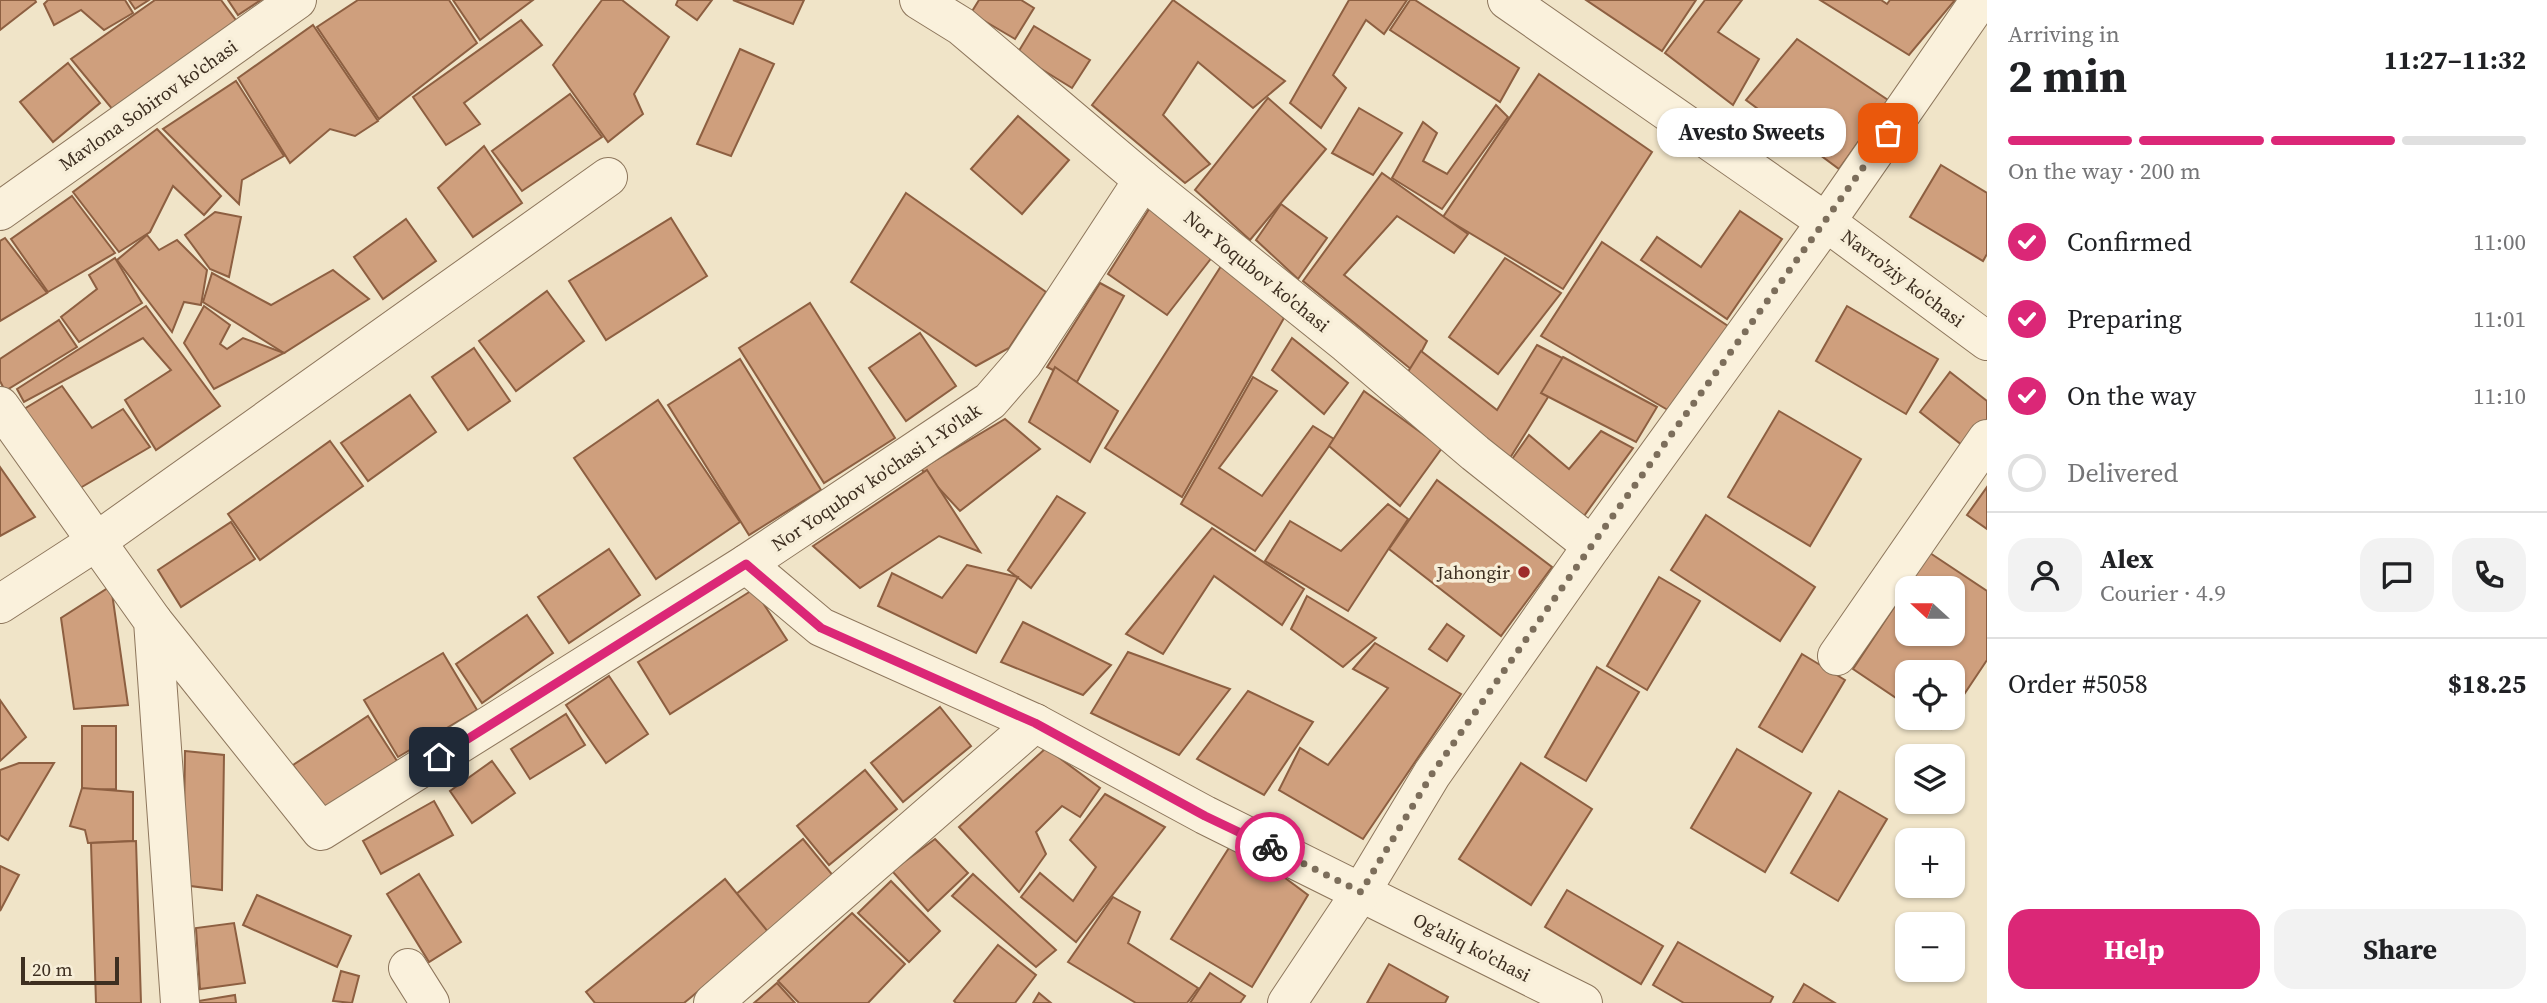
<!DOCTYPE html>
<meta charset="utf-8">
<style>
body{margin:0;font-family:"Source Serif 4",serif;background:#f2f2f2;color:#202124;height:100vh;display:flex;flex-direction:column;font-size:26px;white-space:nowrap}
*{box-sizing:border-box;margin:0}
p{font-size:23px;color:#757577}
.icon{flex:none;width:38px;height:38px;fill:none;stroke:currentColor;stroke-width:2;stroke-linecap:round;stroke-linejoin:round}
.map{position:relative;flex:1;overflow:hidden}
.sheet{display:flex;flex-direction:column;background:#fff;width:560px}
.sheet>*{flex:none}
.needle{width:46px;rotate:291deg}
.tools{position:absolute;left:1895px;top:576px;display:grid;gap:14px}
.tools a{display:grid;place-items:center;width:70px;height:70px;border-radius:14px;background:#fff;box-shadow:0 2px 5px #0004;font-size:35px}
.scale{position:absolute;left:21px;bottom:18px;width:98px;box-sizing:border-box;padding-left:7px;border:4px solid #3d2e20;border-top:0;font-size:19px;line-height:24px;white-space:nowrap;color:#3d2e20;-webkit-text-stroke:5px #f7eed8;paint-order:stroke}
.pin{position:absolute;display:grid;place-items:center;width:60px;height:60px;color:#fff;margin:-30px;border-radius:14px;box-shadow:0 4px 10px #0006}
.courier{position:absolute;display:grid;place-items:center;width:70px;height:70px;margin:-35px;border:5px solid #db2777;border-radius:50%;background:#fff;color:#222;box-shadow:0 2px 9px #0007}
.bubble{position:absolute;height:49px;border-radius:21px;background:#fff;box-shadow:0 2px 5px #0004;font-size:23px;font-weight:700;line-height:49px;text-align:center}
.headline em{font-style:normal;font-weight:700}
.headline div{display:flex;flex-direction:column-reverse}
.headline{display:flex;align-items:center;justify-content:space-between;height:119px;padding:0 21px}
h1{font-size:46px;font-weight:700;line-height:52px}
.bar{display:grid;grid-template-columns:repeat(4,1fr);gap:10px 7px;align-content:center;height:84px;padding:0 21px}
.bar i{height:9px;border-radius:5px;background:#e0e0e0}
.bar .selected{background:#db2777}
.bar p{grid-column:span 4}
.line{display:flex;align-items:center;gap:18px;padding:0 21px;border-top:2px solid #e0e0e0}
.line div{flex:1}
.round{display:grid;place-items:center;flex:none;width:74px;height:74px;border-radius:21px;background:#f2f2f2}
ol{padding:0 21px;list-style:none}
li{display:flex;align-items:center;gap:21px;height:77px}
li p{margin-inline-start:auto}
li .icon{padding:7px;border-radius:50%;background:#db2777;color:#fff;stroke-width:4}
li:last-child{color:#757577}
li i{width:38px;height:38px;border:4px solid #e0e0e0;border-radius:50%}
.cta{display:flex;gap:14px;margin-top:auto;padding:14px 21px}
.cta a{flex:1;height:80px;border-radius:21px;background:#db2777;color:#fff;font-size:28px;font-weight:700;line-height:80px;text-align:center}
.cta a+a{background:#f2f2f2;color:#202124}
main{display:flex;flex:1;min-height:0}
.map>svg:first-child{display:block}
.building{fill:#cf9f7d;stroke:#8d5f41;stroke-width:2;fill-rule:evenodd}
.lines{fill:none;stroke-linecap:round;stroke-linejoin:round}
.minor-casing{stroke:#8d765c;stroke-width:40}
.minor{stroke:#faf1dc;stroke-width:38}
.done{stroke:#7c6e5b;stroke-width:7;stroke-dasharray:0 12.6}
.route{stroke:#db2777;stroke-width:9}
.poi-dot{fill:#9e2a2b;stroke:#f7eed8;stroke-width:2.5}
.labels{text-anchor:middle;stroke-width:7;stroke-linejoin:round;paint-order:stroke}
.street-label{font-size:19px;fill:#3d2e20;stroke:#f7eed8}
.poi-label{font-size:19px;fill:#3d2e20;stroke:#f7eed8;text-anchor:end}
</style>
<main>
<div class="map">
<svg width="1987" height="1003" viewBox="0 0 1987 1003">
<rect width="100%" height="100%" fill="#f0e4c8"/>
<!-- building -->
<g class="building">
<polygon points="0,0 35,0 36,2 0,30"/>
<polygon points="48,0 125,0 133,13 104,30 81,10 54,25 44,4"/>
<polygon points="129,0 149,0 135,9"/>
<polygon points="155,0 221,0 241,27 113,110 71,59"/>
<polygon points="228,0 261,0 238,15"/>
<polygon points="358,0 449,0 477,43 379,119 317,27"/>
<polygon points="453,0 533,0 480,40"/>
<polygon points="602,0 622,0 669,37 634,94 643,114 608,142 553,65"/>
<polygon points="678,0 712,0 697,20 676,5"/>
<polygon points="733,0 804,0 793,24"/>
<polygon points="979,0 1021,0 1034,8 1015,39 971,13"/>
<polygon points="1173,0 1285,81 1253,108 1198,62 1163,115 1210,164 1185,183 1092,105"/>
<polygon points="1349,0 1407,0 1384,34 1366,20 1333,75 1346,88 1321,128 1290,103"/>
<polygon points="1410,0 1415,0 1519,68 1500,102 1390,30"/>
<polygon points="1586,0 1696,0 1662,51"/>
<polygon points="1705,0 1742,0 1718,32 1759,59 1733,105 1665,53"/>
<polygon points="1820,0 1881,0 1887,4 1890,0 1955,0 1909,55"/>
<polygon points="521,20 542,45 464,103 480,124 446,145 413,97"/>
<polygon points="313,25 378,121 355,136 330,129 290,163 238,78"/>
<polygon points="1034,26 1090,60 1072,88 1017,54"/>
<polygon points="1797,39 1888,100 1839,169 1746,100"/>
<polygon points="740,49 774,64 731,156 697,144"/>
<polygon points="68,63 100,103 53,142 20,102"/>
<polygon points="1539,74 1652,152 1563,289 1443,217"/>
<polygon points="236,81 284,156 242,180 239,204 163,129"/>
<polygon points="570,94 602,137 522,191 492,151"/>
<polygon points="1268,98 1326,149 1250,240 1195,190"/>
<polygon points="1496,105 1508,117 1442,209 1392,178 1423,122 1437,133 1423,161 1447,174"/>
<polygon points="1359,108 1402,133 1373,175 1332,153"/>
<polygon points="1018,116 1069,160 1022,214 971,169"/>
<polygon points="157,129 221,196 204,215 173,186 150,232 119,252 73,192"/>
<polygon points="484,146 522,203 473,237 438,188"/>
<polygon points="1941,165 1987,193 1987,254 1983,261 1910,217"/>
<polygon points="1382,173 1468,234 1454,253 1397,216 1344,275 1427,341 1412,370 1303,281"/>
<polygon points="906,193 1046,292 1009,348 976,366 851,282"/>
<polygon points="72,196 115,253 48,292 11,239"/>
<polygon points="1281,204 1327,238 1298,279 1256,240"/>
<polygon points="1151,206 1213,256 1167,315 1108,274"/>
<polygon points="1740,211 1782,239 1727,319 1641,260 1657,237 1701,267"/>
<polygon points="215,212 241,217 229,277 210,269 185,235"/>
<polygon points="671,218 707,276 606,340 569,281"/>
<polygon points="406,219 436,261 383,299 354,257"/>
<polygon points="147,235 159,250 177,240 207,270 201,305 184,302 172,332 117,260"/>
<polygon points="5,238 47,293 0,321 0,241"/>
<polygon points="1602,242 1731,328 1673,413 1541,336"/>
<polygon points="115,258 142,303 79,342 61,317 97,289 89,275"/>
<polygon points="1505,258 1561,293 1498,374 1449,337"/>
<polygon points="1223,263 1284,318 1182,497 1105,448"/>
<polygon points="333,270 369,299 284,353 203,302 212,273 271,305"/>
<polygon points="1100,283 1124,296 1077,382 1047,367"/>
<polygon points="547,291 584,341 516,391 479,341"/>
<polygon points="810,303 895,438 824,483 739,348"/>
<polygon points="146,306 220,406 156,450 125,400 171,370 143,338 24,402 17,389"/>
<polygon points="204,306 230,325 220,344 227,349 243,338 284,353 214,389 184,343"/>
<polygon points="1847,306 1938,359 1906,414 1816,361"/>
<polygon points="59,320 77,347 5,391 0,381 0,359"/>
<polygon points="920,333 956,386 906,421 869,368"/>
<polygon points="1292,338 1348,383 1324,414 1272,370"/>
<polygon points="1537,345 1570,362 1510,458 1406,375 1421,351 1497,410"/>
<polygon points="474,348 510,401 468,430 432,377"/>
<polygon points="1563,357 1657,407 1636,442 1541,393"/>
<polygon points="740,359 821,490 749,535 668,405"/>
<polygon points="1055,367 1118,411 1090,462 1029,422"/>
<polygon points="1950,372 1987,401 1987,423 1967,449 1920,412"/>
<polygon points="1253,377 1277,391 1219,468 1262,496 1313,426 1334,439 1255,551 1181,504"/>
<polygon points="62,386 92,428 123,409 150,447 75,491 24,409"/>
<polygon points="1364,391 1442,448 1400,506 1329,446"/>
<polygon points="410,395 436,432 368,481 341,443"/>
<polygon points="658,400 740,522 656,579 574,458"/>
<polygon points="1779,411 1861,459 1810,546 1728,497"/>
<polygon points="1005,419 1040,449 960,511 921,469"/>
<polygon points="1601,431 1633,448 1584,516 1510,462 1529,435 1569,469"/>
<polygon points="330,441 363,486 260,560 228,514"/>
<polygon points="0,467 35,517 0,536"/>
<polygon points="927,470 980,552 939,536 860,588 813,546"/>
<polygon points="1437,480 1552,567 1501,636 1389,549"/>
<polygon points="1987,487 1987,529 1967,515"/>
<polygon points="1057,496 1085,513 1031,588 1008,570"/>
<polygon points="1388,504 1408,519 1348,611 1265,561 1290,521 1341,551"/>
<polygon points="1706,515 1815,587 1780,641 1671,570"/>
<polygon points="231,522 255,559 181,607 158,570"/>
<polygon points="1212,528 1304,589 1282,625 1214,576 1163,654 1126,634"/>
<polygon points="609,549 640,595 569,643 538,597"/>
<path d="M 1930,553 L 1987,591 L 1987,660 L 1953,711 L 1953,672 L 1908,672 L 1908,706 L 1853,669 ZM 1908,588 L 1953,588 L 1953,634 L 1908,634 Z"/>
<polygon points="967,565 1018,577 976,653 878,606 892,573 942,598"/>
<polygon points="1659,577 1700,601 1647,690 1607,666"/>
<polygon points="111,586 128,705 74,709 61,618"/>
<polygon points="754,589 787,640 670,714 638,662"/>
<polygon points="1307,596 1376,638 1343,667 1291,629"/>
<polygon points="527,615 553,653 482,703 456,664"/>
<polygon points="1023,622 1111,665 1083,695 1001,662"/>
<polygon points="1447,624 1464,636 1447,661 1429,649"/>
<polygon points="1375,643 1461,694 1363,839 1279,790 1300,748 1328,765 1388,688 1353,669"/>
<polygon points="1128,652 1230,689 1179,755 1091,713"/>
<polygon points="443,653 477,710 398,757 364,700"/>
<polygon points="1802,654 1845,680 1802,752 1759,727"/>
<polygon points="1597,667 1639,692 1586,781 1545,757"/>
<polygon points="609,676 648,734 606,763 566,705"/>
<polygon points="1248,691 1313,722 1264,795 1197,759"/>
<polygon points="0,700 26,737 0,761"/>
<polygon points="940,707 971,746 903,802 871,763"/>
<polygon points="566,714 585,745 530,779 511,749"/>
<polygon points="368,716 397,761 322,809 293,765"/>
<polygon points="1924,718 1949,718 1941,729"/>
<polygon points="82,726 116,726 116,789 82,790"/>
<polygon points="1046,748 1100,788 1080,817 1062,806 1036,832 1046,854 1019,892 959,827"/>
<polygon points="1737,749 1811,793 1765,872 1691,828"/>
<polygon points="185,751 224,755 222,890 183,885"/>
<polygon points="492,761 515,793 472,823 450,791"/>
<polygon points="19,763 54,763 8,840 0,835 0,770"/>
<polygon points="1521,763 1592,809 1531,905 1459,859"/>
<polygon points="865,770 897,809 829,865 797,826"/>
<polygon points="82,788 133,792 133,841 88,843 85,830 70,826"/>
<polygon points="1839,791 1887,819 1838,901 1791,873"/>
<polygon points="1105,794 1165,827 1076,942 1021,897 1040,873 1073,901 1096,867 1070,840"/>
<polygon points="434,801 453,835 381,874 363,841"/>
<polygon points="803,839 835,878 767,934 735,895"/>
<polygon points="935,839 968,873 928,911 892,871"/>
<polygon points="1234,840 1308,895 1252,987 1171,939"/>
<polygon points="136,841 141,1003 96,1003 91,843"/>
<polygon points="0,866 19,875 0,911"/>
<polygon points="419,874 461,942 429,962 387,894"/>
<polygon points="973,874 1056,950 1036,967 952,896"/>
<polygon points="725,879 769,933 684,1003 595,1003 586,992"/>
<polygon points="891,881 940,931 909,962 858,913"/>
<polygon points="1567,890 1663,946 1641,984 1545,927"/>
<polygon points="257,895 351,936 337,967 243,925"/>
<polygon points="1113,897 1140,912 1128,943 1198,988 1187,1003 1136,1003 1068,962"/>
<polygon points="852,913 905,964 868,1003 799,1003 778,981"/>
<polygon points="234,923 245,983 200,989 196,928"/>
<polygon points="1678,942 1773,997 1770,1003 1684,1003 1653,985"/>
<polygon points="998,945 1036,975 1015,1003 956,1003 954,1001"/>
<polygon points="1389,964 1448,997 1445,1003 1367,1003"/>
<polygon points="341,971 359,976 352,1003 333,1001"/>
<polygon points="1210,973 1245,996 1240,1003 1190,1003"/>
<polygon points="777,983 795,1003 754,1003"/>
<polygon points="1804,984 1835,1003 1793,1003"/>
<polygon points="1039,993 1051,1003 1033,1003"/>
<polygon points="235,995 236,1003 192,1003 192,1002"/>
</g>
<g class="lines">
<!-- minor casing -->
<g class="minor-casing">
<g id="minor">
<polyline points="919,0 961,26 1143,180 1347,344 1475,453 1592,546"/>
<polyline points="1507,0 1826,222 1987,341"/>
<polyline points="0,211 297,0"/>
<polyline points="0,406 153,621 180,1003"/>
<polyline points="746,564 821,627 1035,723 1205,815 1583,1003"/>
<polyline points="0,604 97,541 608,177"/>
<polyline points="153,621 321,831 746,564 990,401 1023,363 1143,180"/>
<polyline points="1837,656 1987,439"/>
<polyline points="408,968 430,1003"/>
<polyline points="713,1003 1035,723"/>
<polyline points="1287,1003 1361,892 1432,774 1592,546 1826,222 1980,0"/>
</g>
</g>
<!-- minor -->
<use href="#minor" class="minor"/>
</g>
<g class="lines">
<!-- done -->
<polyline class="done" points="1270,847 1361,892 1432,774 1592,545 1888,133"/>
<!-- route -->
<polyline class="route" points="439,757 746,564 821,628 1035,723 1205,816 1270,847"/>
</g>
<!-- markers -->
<circle class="poi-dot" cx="1524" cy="572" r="7"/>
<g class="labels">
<!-- street labels -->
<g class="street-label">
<text transform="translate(148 105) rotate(-35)" y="7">Mavlona Sobirov ko'chasi</text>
<text transform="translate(1257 271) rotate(39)" y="7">Nor Yoqubov ko'chasi</text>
<text transform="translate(1903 278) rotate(37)" y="7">Navro'ziy ko'chasi</text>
<text transform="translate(876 477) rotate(-34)" y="7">Nor Yoqubov ko'chasi 1-Yo'lak</text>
<text transform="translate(1472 947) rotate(27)" y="7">Og'aliq ko'chasi</text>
</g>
<!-- poi labels -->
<g class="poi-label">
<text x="1510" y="579">Jahongir</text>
</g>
</g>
</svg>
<div class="tools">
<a><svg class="needle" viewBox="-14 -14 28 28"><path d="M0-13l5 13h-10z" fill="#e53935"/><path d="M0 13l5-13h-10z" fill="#757577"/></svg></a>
<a><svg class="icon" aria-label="locate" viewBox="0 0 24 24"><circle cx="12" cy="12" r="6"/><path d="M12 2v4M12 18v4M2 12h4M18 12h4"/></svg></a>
<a><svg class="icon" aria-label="layers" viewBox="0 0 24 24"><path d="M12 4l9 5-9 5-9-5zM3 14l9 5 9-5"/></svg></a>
<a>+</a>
<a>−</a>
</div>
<div class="scale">20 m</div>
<div class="pin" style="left:1888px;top:133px;background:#ea580c"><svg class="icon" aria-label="bag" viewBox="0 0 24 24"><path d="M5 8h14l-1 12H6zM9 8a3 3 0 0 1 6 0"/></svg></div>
<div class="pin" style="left:439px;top:757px;background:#1f2937"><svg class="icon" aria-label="home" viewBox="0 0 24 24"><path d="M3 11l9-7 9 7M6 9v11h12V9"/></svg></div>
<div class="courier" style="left:1270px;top:847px"><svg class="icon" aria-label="bike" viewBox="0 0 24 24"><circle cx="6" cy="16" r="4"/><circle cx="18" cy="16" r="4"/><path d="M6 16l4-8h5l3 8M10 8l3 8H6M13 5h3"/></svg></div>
<div class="bubble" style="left:1657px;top:108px;width:189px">Avesto Sweets</div>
</div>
<section class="sheet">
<div class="headline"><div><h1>2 min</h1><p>Arriving in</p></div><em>11:27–11:32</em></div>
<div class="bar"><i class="selected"></i><i class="selected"></i><i class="selected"></i><i></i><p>On the way · 200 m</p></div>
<ol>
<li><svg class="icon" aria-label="check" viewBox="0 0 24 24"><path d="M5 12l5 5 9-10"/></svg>Confirmed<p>11:00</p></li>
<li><svg class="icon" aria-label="check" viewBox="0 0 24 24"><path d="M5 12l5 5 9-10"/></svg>Preparing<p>11:01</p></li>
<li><svg class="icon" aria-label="check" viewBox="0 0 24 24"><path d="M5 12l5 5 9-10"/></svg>On the way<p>11:10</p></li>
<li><i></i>Delivered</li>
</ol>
<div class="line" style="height:126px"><a class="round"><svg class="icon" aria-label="person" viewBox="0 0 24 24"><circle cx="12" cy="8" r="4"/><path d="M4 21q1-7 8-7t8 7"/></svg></a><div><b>Alex</b><p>Courier · 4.9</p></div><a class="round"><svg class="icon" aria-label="chat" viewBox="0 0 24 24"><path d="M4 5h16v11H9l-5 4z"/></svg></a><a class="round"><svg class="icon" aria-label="phone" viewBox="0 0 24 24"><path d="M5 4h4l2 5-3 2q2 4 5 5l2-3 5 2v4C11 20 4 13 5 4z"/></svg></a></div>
<div class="line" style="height:91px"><div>Order #5058</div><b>$18.25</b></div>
<div class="cta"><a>Help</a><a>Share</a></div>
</section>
</main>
